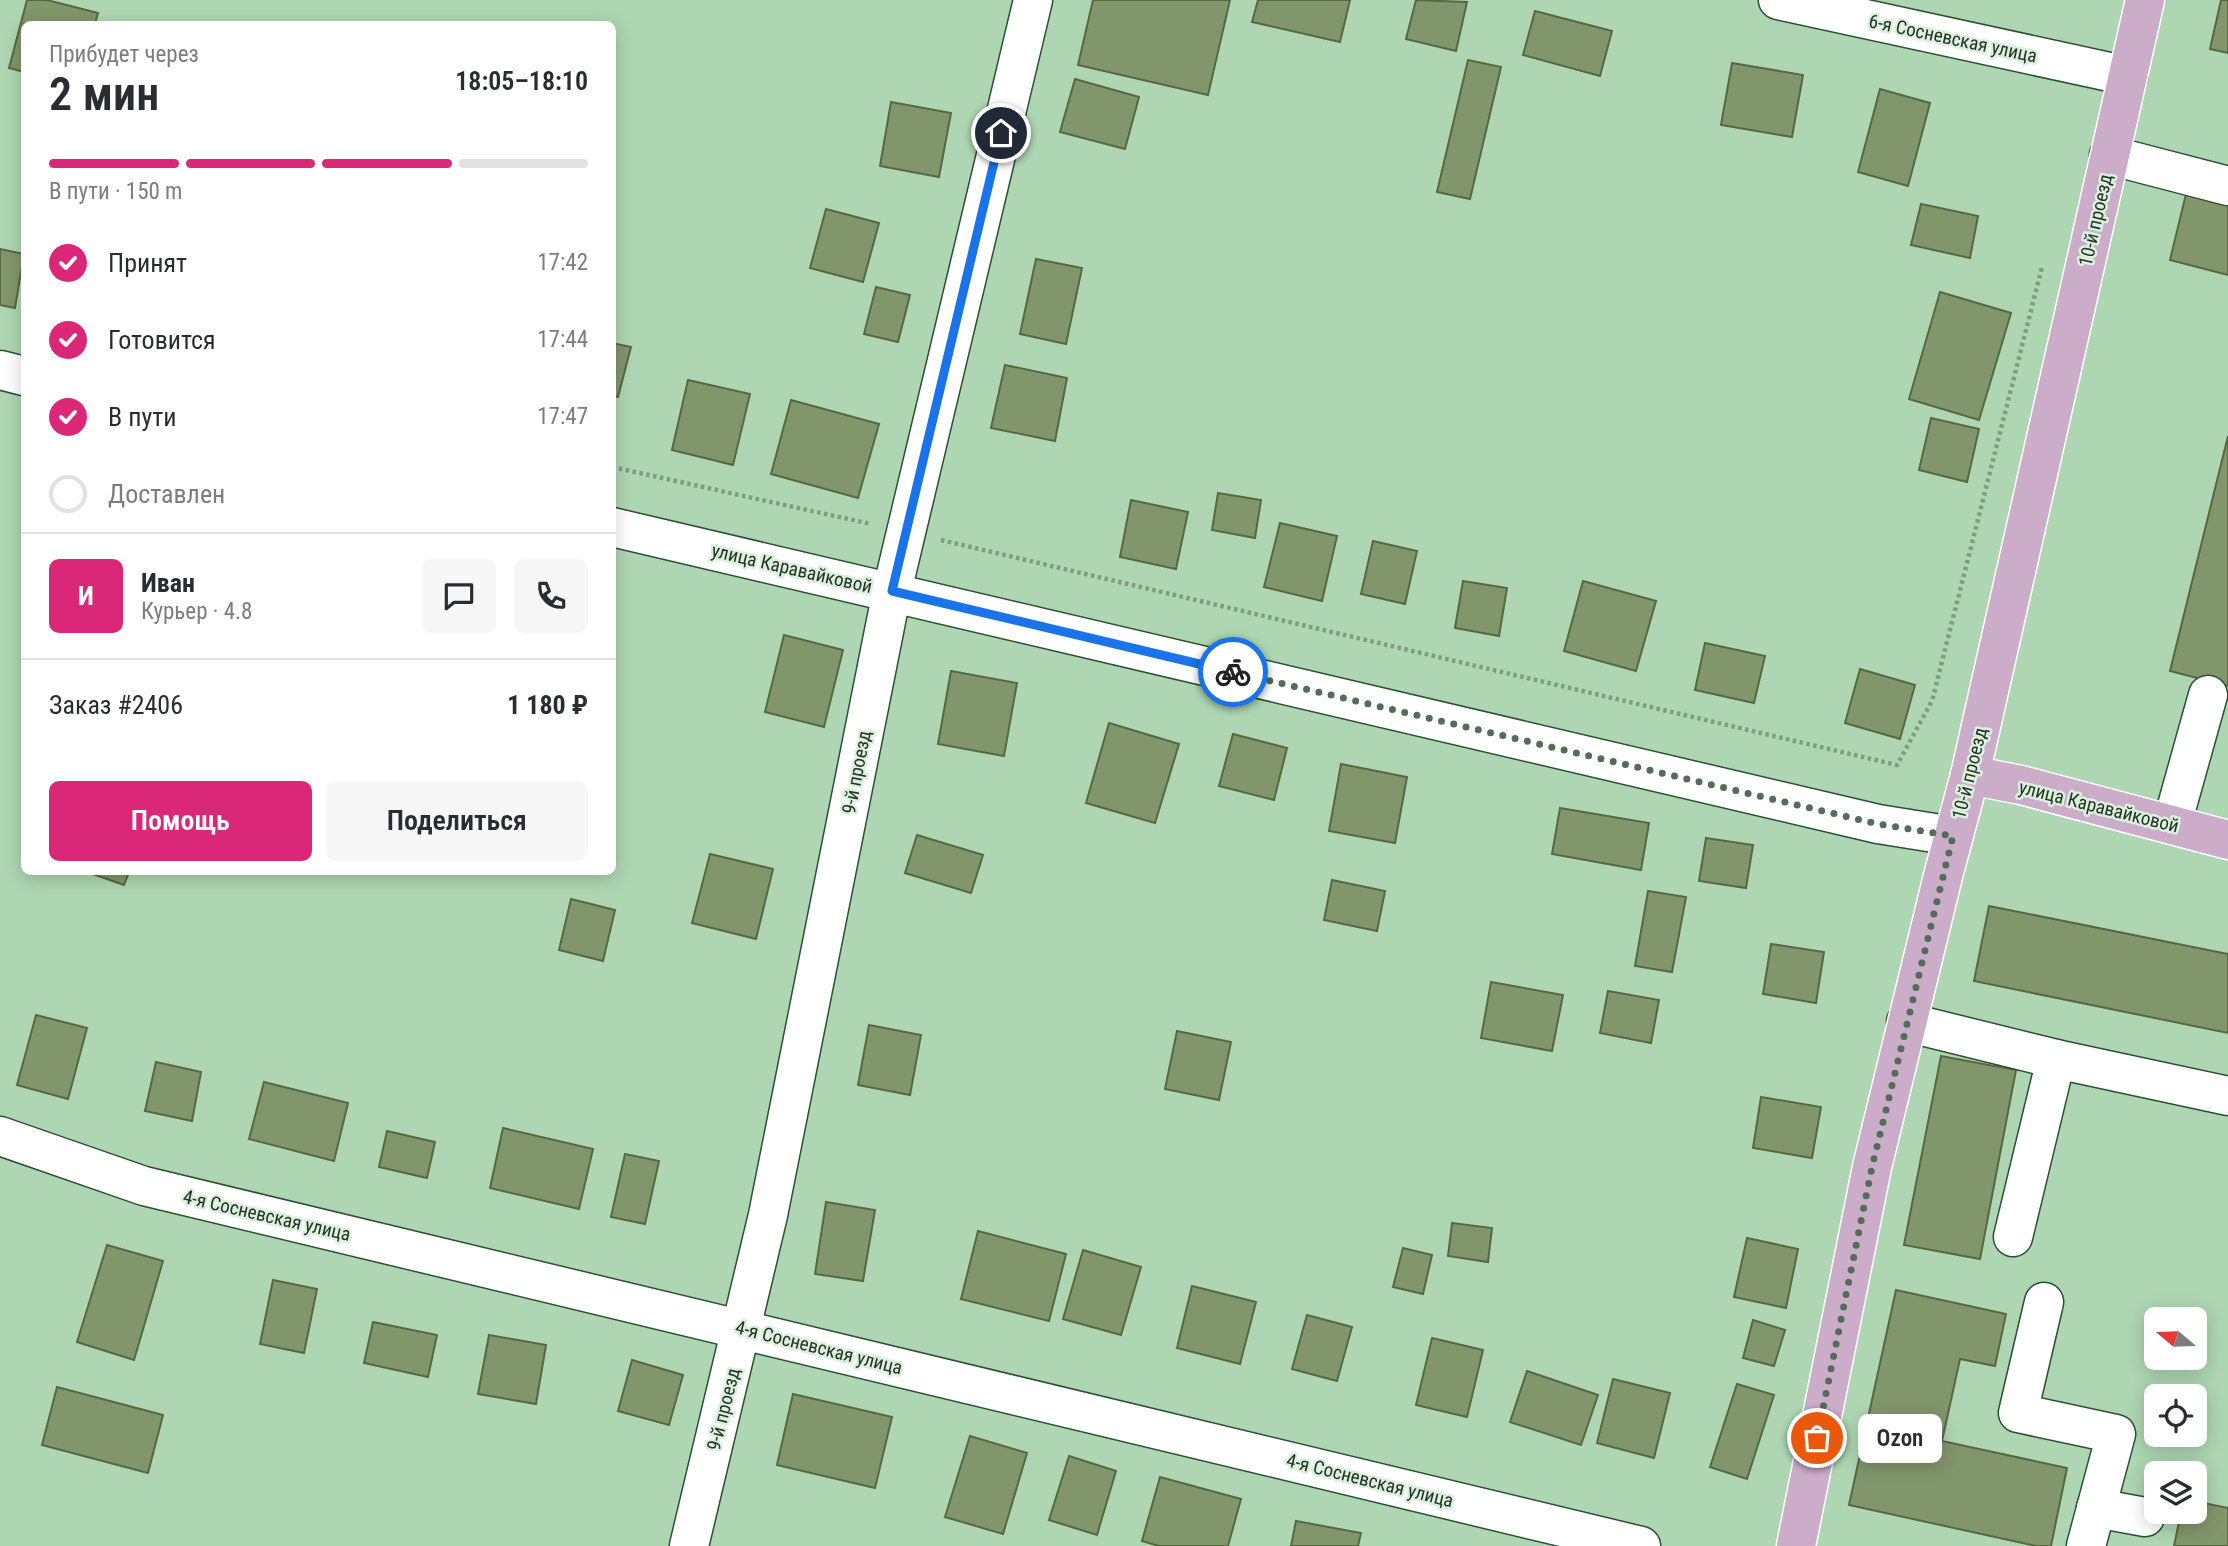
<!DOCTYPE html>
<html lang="ru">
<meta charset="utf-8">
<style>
body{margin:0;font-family:"Roboto Condensed",sans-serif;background:#f7f7f7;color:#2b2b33;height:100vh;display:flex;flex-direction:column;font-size:26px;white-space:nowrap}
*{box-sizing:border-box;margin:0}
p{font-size:23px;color:#7c7c81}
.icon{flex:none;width:38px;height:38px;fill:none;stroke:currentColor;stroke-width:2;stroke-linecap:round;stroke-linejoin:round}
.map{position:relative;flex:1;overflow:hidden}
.panel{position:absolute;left:21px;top:21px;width:595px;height:854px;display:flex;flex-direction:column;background:#fff;border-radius:10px;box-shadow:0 4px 18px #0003}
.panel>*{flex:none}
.needle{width:46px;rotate:289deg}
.fabs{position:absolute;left:2144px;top:1307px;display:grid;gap:14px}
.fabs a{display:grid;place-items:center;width:63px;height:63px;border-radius:10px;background:#fff;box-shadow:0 4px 18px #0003;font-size:35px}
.pin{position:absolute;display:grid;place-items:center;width:60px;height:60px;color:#fff;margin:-30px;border:4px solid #fff;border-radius:50%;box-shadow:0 2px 7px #0007}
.courier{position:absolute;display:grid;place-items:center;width:70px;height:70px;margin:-35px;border:5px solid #1a73e8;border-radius:50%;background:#fff;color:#222;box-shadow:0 2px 9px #0007}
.bubble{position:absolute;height:49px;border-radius:10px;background:#fff;box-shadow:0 4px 18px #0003;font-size:23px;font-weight:600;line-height:49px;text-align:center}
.head em{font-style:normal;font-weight:600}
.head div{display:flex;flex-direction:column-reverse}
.head{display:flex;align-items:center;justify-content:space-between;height:119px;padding:0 28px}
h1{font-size:46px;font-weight:600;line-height:52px}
.bar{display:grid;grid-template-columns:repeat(4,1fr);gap:10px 7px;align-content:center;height:84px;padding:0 28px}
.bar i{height:9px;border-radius:5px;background:#e1e1e2}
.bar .selected{background:#db2777}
.bar p{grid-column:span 4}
.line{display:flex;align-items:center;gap:18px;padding:0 28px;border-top:2px solid #e1e1e2}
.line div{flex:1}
.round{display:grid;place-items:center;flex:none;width:74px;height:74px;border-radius:10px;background:#f7f7f7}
ol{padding:0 28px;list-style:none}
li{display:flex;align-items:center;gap:21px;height:77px}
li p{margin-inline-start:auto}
li .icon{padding:7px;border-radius:50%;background:#db2777;color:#fff;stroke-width:4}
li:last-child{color:#7c7c81}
li i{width:38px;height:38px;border:4px solid #e1e1e2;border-radius:50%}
.button{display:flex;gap:14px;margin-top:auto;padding:14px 28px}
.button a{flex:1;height:80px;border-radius:10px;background:#db2777;color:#fff;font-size:28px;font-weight:600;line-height:80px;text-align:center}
.button a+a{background:#f7f7f7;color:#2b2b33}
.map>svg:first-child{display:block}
.building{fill:#82966b;stroke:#576941;stroke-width:2}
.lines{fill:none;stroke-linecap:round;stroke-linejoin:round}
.minor-casing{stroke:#2c5032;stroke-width:41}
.major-casing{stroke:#fff;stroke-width:41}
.path{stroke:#7e9d81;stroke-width:4.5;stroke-dasharray:3.5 3.5;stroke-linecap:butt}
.minor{stroke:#fff;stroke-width:38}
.major{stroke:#cbadca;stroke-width:38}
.done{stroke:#546d57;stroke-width:7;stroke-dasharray:0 12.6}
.route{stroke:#1a73e8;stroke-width:9}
.labels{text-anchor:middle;stroke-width:5;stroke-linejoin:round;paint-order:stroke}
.street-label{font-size:19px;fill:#243426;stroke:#dcf0de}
</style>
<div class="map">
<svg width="2228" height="1546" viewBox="0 0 2228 1546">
<rect width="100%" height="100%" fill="#aed6b2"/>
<!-- building -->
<g class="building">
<polygon points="27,0 47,0 98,13 95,24 24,24 24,72 9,68"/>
<polygon points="1093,0 1230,0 1208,95 1078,65"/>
<polygon points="1258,0 1350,0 1340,42 1252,22"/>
<polygon points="1416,0 1467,2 1456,51 1406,39"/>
<polygon points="2221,0 2228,0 2228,53 2210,49"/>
<polygon points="1535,11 1612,31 1600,76 1523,55"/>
<polygon points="1468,60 1501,67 1470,199 1437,192"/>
<polygon points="1732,63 1803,75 1792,137 1721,125"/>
<polygon points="1075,79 1139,97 1125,149 1060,132"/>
<polygon points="1880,89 1930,103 1908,186 1858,172"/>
<polygon points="891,102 951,113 939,177 880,166"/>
<polygon points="2186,194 2228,205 2228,275 2170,260"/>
<polygon points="1921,204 1978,216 1970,258 1911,245"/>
<polygon points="826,209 879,223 863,282 810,268"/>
<polygon points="0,249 24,254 15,308 0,305"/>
<polygon points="1036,259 1082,268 1066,344 1020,334"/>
<polygon points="876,287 910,295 898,342 864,334"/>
<polygon points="1940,292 2011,313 1979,420 1909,399"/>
<polygon points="612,343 631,347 618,397 612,395"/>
<polygon points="1005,365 1067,378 1055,441 991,428"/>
<polygon points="688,380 750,394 733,465 672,450"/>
<polygon points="791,400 879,424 858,498 771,474"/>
<polygon points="1931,418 1979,429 1967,482 1919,470"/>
<polygon points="2228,436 2228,686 2170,671"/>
<polygon points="1218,493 1261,500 1255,538 1212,530"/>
<polygon points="1131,500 1188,512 1176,569 1120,557"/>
<polygon points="1280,523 1337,536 1322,601 1264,587"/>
<polygon points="1373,541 1417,551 1405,604 1361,594"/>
<polygon points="1463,581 1507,588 1499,636 1455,628"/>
<polygon points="1583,581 1656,601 1636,671 1564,651"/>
<polygon points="784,635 843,650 824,727 765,712"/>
<polygon points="1705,643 1765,656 1754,703 1695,690"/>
<polygon points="1860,669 1915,685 1900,739 1845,723"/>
<polygon points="951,671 1017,683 1004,756 938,744"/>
<polygon points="1109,723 1179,744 1155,823 1086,803"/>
<polygon points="1233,734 1287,748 1274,800 1219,786"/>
<polygon points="1341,764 1407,777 1395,843 1329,831"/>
<polygon points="1560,808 1649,823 1641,870 1552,854"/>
<polygon points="917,835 983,855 971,893 905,873"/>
<polygon points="1706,838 1753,845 1746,888 1699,881"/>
<polygon points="710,854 773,869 756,939 692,923"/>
<polygon points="87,872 129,872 124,885"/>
<polygon points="1332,880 1385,891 1377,931 1324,920"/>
<polygon points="1648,891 1686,897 1672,972 1635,966"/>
<polygon points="571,899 615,910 603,961 559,950"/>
<polygon points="1989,906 2228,954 2228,1033 1974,981"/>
<polygon points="1771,944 1824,952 1816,1003 1763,994"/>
<polygon points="1491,982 1563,995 1552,1051 1481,1038"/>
<polygon points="1608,991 1659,1000 1651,1043 1600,1033"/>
<polygon points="36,1015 87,1028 68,1099 17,1085"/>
<polygon points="869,1025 921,1035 910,1095 858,1085"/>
<polygon points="1177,1031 1231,1042 1219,1100 1165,1089"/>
<polygon points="1941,1056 2016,1070 1980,1259 1904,1245"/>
<polygon points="156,1062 201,1072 192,1121 145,1111"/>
<polygon points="264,1082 348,1103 334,1161 249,1139"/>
<polygon points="1761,1097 1821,1107 1812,1158 1753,1148"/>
<polygon points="503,1128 593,1149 579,1209 490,1188"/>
<polygon points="387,1131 435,1142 427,1178 379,1167"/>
<polygon points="625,1154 659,1161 645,1224 611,1217"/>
<polygon points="826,1202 875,1210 863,1281 815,1274"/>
<polygon points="1452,1223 1492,1228 1488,1262 1448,1256"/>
<polygon points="978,1231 1066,1254 1049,1321 961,1299"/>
<polygon points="1747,1238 1798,1249 1786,1308 1734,1297"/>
<polygon points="107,1245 163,1261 134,1360 77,1342"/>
<polygon points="1403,1248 1432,1255 1423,1294 1393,1287"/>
<polygon points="1083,1250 1141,1267 1121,1335 1063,1319"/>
<polygon points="273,1280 317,1289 304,1353 260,1344"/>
<polygon points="1192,1286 1256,1302 1240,1364 1177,1348"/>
<polygon points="1896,1290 2006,1314 1995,1366 1960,1359 1942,1441 2067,1468 2051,1546 2036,1546 1849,1505"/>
<polygon points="1307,1315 1352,1327 1337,1381 1292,1369"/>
<polygon points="1753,1320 1785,1330 1774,1366 1743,1358"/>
<polygon points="373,1322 437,1335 428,1377 364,1363"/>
<polygon points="489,1335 546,1345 536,1404 478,1394"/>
<polygon points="1432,1338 1483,1350 1467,1417 1416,1405"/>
<polygon points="632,1360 683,1375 669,1425 618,1411"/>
<polygon points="1527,1371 1598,1395 1581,1445 1510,1422"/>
<polygon points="1613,1379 1670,1393 1654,1458 1597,1443"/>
<polygon points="1737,1384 1774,1395 1747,1479 1710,1467"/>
<polygon points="57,1387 163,1415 148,1473 42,1445"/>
<polygon points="793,1394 892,1417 875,1488 777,1465"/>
<polygon points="970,1436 1027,1453 1003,1534 945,1517"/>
<polygon points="1069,1456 1116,1471 1097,1535 1049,1520"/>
<polygon points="1160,1477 1241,1499 1228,1546 1159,1546 1142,1541"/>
<polygon points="2194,1501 2228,1508 2228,1546 2174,1546 2181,1512 2194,1512"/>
<polygon points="1296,1521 1361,1533 1358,1546 1291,1546"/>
</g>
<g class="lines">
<!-- minor casing -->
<g class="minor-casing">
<g id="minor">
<polyline points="1778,0 2128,76"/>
<polyline points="2109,155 2228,186"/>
<polyline points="0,370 24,376"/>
<polyline points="612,527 1878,824 1953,836"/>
<polyline points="2172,824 2208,695"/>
<polyline points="1906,1022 2056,1059"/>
<polyline points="0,1136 144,1186 1641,1546"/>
<polyline points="2013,1237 2056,1059 2228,1096"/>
<polyline points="2044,1302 2018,1413 2116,1434 2086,1546"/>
<polyline points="2096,1508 2145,1517"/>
<polyline points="689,1546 768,1215 892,591 1033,0"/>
</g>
</g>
<!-- major casing -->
<g class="major-casing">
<g id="major">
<polyline points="1970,775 2021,785 2228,840"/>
<polyline points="1796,1546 1872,1167 1943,876 1970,775 2145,0"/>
</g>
</g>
<!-- path -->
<g class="path">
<polyline points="612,467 871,524"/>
<polyline points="941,540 1897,765 1932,701 2042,267"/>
</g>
<!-- minor -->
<use href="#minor" class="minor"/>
<!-- major -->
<use href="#major" class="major"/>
</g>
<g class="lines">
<!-- done -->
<polyline class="done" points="1233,672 1878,824 1953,836 1872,1167 1817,1438"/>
<!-- route -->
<polyline class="route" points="1001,133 892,591 1233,672"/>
</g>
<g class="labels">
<!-- street labels -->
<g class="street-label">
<text transform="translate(1953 38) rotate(12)" y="7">6-я Сосневская улица</text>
<text transform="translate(2095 220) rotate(-77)" y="7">10-й проезд</text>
<text transform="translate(792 568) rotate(13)" y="7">улица Каравайковой</text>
<text transform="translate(856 772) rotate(-79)" y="7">9-й проезд</text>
<text transform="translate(1969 773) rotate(-76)" y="7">10-й проезд</text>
<text transform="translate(2099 806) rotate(14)" y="7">улица Каравайковой</text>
<text transform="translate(267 1215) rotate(13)" y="7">4-я Сосневская улица</text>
<text transform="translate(819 1347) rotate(14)" y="7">4-я Сосневская улица</text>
<text transform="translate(723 1409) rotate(-76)" y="7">9-й проезд</text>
<text transform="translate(1370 1480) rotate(14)" y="7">4-я Сосневская улица</text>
</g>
</g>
</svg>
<div class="fabs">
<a><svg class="needle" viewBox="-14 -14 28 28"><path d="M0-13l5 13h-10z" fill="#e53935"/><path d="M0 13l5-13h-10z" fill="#7c7c81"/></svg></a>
<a><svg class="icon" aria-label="locate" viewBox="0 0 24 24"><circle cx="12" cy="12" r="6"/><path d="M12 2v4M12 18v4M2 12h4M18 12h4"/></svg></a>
<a><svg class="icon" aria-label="layers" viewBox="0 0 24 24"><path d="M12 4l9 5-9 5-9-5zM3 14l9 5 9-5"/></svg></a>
</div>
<div class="pin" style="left:1817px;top:1438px;background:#ea580c"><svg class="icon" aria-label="bag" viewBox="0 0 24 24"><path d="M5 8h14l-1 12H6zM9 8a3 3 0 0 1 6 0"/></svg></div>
<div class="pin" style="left:1001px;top:133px;background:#1f2937"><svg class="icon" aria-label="home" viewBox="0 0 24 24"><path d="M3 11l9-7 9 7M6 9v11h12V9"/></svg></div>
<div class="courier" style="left:1233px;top:672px"><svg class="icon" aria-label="bike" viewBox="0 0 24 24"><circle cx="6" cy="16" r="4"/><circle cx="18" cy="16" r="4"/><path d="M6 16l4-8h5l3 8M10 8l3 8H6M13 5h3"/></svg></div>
<div class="bubble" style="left:1858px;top:1414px;width:84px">Ozon</div>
<section class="panel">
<div class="head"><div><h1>2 мин</h1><p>Прибудет через</p></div><em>18:05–18:10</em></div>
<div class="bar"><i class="selected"></i><i class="selected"></i><i class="selected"></i><i></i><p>В пути · 150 m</p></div>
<ol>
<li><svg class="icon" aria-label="check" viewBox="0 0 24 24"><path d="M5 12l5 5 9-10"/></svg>Принят<p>17:42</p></li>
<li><svg class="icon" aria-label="check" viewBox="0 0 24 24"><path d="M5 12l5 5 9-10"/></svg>Готовится<p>17:44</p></li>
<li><svg class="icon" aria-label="check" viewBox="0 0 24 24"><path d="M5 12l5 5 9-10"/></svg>В пути<p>17:47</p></li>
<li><i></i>Доставлен</li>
</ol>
<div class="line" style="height:126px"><b class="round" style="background:#db2777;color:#fff">И</b><div><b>Иван</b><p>Курьер · 4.8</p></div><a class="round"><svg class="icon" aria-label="chat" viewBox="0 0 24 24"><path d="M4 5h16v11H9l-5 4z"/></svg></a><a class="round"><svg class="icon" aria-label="phone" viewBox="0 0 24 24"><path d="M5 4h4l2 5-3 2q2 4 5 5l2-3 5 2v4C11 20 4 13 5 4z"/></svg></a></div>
<div class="line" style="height:91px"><div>Заказ #2406</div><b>1 180 ₽</b></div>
<div class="button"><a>Помощь</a><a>Поделиться</a></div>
</section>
</div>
